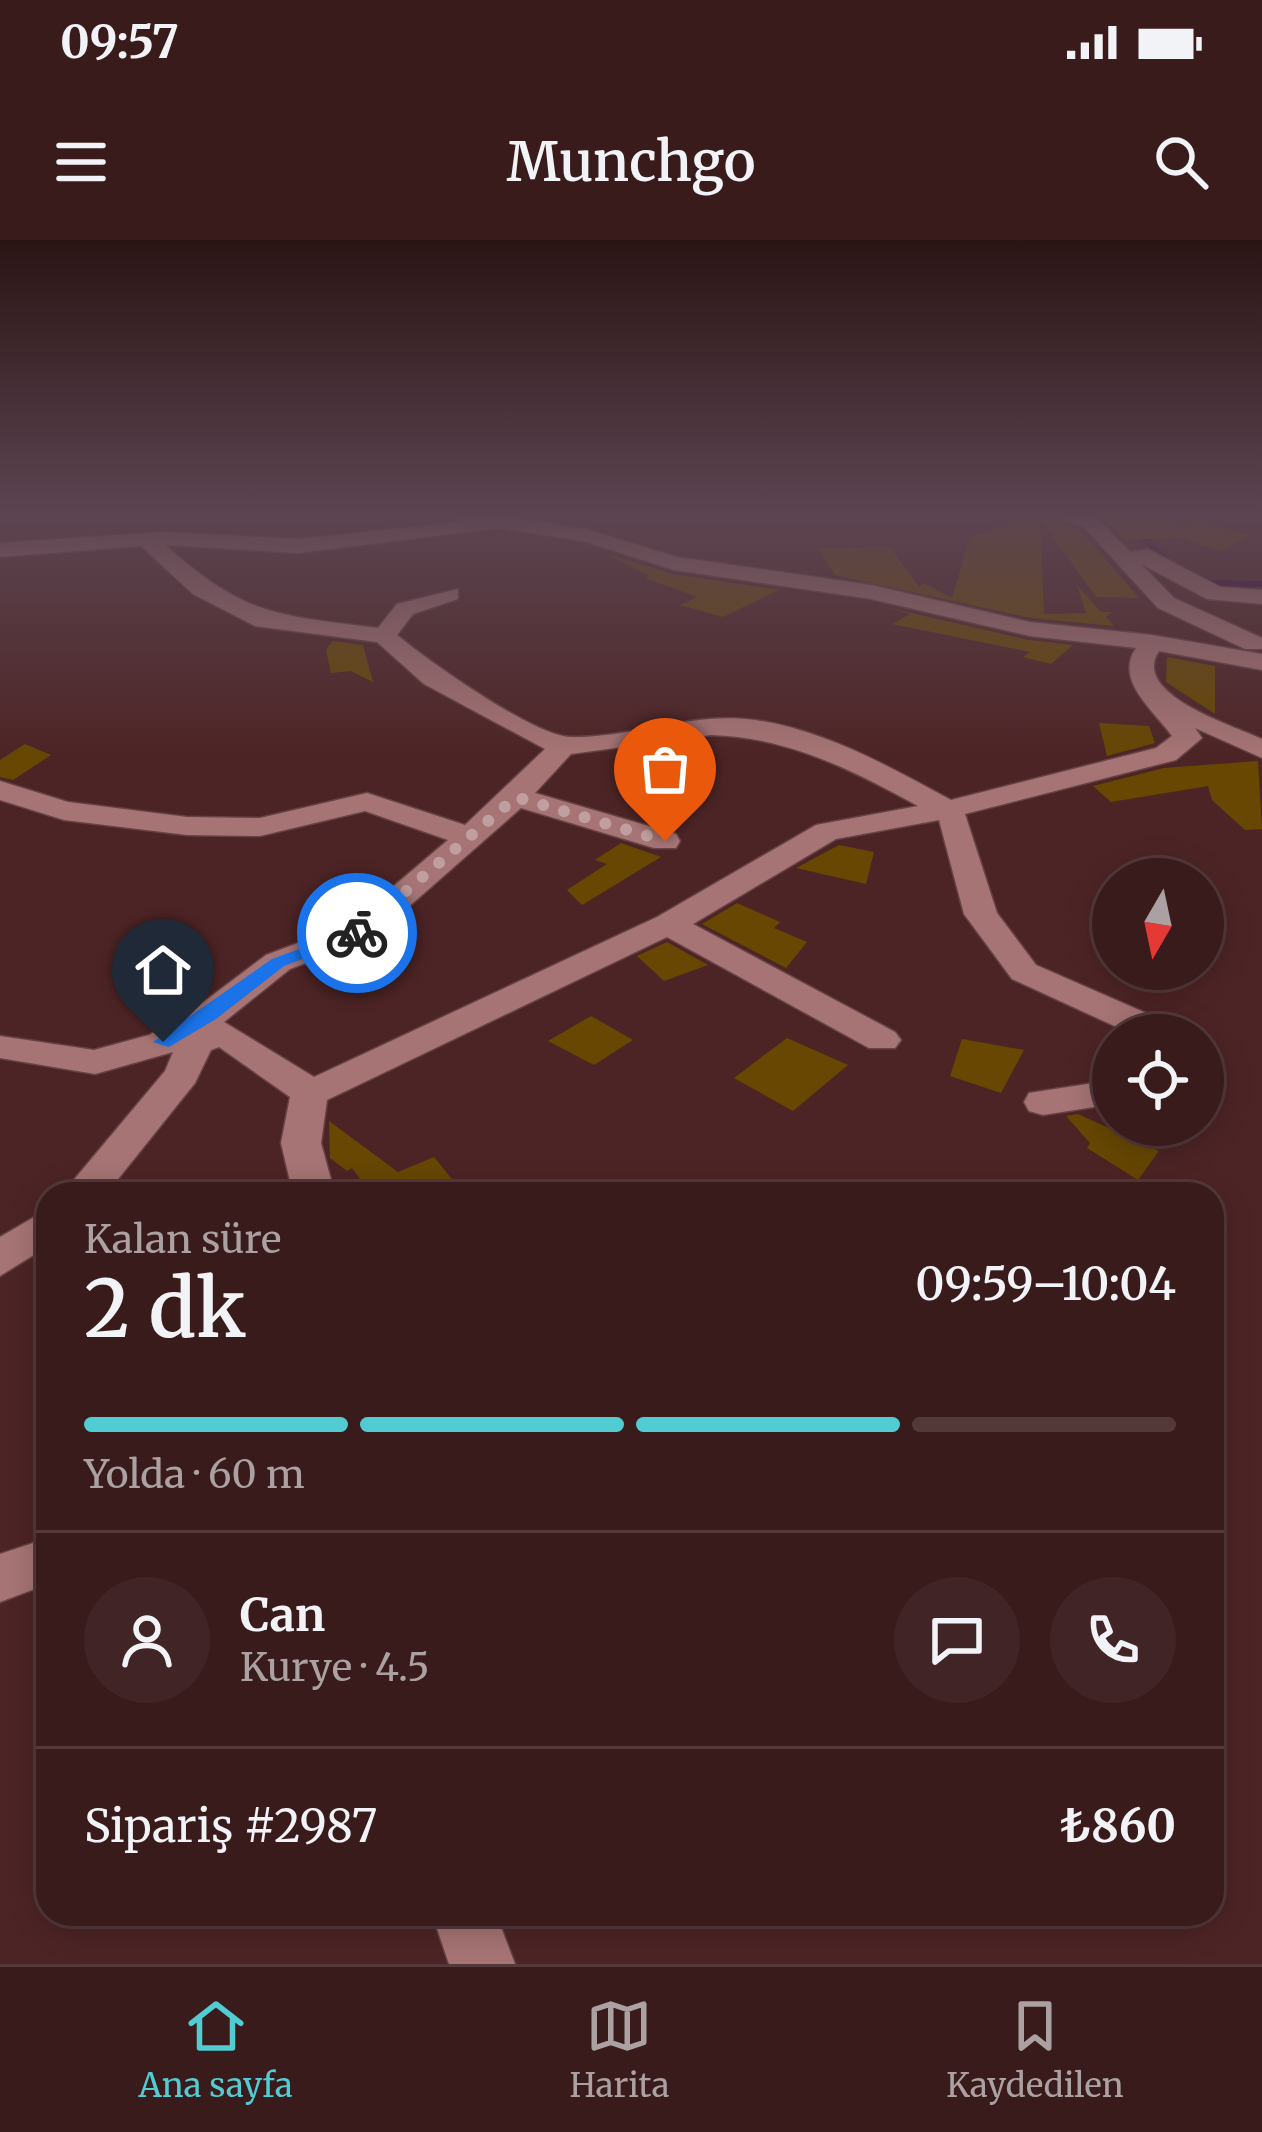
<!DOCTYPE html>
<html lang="tr">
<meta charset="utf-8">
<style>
body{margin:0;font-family:Merriweather,serif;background:#412425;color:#f1f3f6;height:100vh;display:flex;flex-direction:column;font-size:45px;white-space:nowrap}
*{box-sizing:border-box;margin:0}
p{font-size:39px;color:#aba1a3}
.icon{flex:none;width:66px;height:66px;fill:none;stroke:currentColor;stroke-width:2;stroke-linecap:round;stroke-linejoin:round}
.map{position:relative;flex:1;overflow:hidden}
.sheet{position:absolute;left:36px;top:942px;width:1188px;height:744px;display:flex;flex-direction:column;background:#3a1b1c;border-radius:36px;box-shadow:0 6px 30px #0003,0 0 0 3px #54393b}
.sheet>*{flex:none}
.needle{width:78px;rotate:189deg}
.controls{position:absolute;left:1092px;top:618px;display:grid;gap:24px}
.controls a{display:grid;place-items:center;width:132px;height:132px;border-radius:50%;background:#3a1b1c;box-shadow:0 6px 30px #0003,0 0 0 3px #54393b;font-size:60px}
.pin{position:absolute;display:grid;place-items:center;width:102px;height:102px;color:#fff;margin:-123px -51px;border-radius:50% 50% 50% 0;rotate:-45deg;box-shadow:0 0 12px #0007}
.pin .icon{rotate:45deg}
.courier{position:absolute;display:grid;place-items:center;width:120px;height:120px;margin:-60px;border:9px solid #1a73e8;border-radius:50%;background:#fff;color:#222;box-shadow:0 3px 15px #0007}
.head em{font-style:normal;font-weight:600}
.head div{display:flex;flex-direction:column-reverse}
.head{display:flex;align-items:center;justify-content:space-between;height:204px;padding:0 48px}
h1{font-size:78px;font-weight:600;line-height:90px}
.bar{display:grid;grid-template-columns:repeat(4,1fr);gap:18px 12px;align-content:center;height:144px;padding:0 48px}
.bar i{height:15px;border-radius:9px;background:#54393b}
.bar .active{background:#51ccd2}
.bar p{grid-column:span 4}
.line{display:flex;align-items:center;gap:30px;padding:0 48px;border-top:3px solid #54393b}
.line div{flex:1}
.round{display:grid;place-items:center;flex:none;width:126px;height:126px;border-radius:63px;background:#412425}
.status{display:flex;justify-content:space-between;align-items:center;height:84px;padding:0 60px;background:#3a1b1c;direction:ltr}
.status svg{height:33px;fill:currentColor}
header{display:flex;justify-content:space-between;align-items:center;height:156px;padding:0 48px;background:#3a1b1c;font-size:54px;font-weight:600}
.dock{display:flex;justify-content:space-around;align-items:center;height:168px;border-top:3px solid #54393b;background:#3a1b1c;font-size:33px;color:#aba1a3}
.dock a{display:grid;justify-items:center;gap:6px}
.dock .active{color:#51ccd2}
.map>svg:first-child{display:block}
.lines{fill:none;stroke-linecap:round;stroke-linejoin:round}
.stream{stroke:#360540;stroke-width:6}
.building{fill:#674702}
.minor-casing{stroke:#664245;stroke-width:3}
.minor{fill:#a67474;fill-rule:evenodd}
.route{fill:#1a73e8}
.done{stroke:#bf9f9f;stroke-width:12;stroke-dasharray:0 21.6}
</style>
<div class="status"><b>09:57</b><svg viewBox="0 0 49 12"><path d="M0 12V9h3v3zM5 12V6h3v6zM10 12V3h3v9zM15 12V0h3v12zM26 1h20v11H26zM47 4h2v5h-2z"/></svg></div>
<header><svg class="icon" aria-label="menu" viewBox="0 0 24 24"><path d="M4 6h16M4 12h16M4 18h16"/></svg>Munchgo<svg class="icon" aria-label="search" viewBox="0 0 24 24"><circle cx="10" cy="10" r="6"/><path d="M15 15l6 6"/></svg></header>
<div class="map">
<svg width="1262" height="1724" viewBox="0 0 1262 1724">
<rect width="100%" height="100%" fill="#4d2425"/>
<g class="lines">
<!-- stream -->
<g class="stream">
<polyline points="1137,292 1168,322"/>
<polyline points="1208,343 1262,344"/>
</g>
</g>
<!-- building -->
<g class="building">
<polygon points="1027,276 1051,276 1081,291 1139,358 1096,357 1040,279 1044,374 1086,373 1077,345 1101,372 1112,372 1106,377 1114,386 1031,378 835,335 818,308 890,307 919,347 924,343 952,358 970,297"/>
<polygon points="1101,276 1160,276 1180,287 1195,280 1251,295 1219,311 1180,298 1125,300"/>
<polygon points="604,313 673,334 779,350 723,377 680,365 697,357 645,338 650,336"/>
<polygon points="881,366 1029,400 1073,405 1051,424 1023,417 1030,412 892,384 910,374"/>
<polygon points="332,401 363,405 373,442 351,431 331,433 326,410"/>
<polygon points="1167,417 1215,426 1215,474 1166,442"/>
<polygon points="1099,483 1149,486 1155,503 1107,516"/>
<polygon points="25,504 51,515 13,540 0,537 0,520"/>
<polygon points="1258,521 1262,589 1245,590 1212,560 1208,546 1111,562 1093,546 1164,528"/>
<polygon points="621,603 661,617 582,665 567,650 607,624 595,620"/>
<polygon points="839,605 874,612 866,644 796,628"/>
<polygon points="737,663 780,682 774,688 807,702 786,728 702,684"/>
<polygon points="667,702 708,725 664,741 637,716"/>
<polygon points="591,776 633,800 594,825 548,801"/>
<polygon points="787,798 848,825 793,871 734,838"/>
<polygon points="962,799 1024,810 1001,853 950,836"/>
<polygon points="1078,874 1159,911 1138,940 1087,908 1090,903 1066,876"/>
<polygon points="329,881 398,932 434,917 464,954 346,954 365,945 352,928 347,931 330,918"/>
</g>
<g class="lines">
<!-- minor casing -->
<g class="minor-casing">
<g id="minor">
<path d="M 451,276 L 501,276 L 586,289 L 677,317 L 871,345 L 1030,382 L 1152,395 L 1262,414 L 1262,430 L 1159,411 C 1130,454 1232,485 1262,499 L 1262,518 L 1195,488 L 1202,498 L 1176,520 L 965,574 L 997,673 L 1036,725 L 1178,787 L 1183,795 L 1134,795 L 1012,739 L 964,674 L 939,580 L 836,599 L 693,684 L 895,792 L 901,800 L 895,808 L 869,808 L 667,697 L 327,860 L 321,903 L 335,954 L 293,954 L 281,903 L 290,857 L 219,807 L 211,810 L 195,843 L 106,954 L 62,954 L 165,831 L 173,812 L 95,834 L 0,818 L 0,796 L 94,810 L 149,795 L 197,767 L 266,715 L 349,684 L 448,600 L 365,571 L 260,596 L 187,595 L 64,580 L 0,560 L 0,541 L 68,562 L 187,577 L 260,578 L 367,553 L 465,585 L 545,509 L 424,444 L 377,402 L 255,386 L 193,354 L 141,306 L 0,317 L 0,303 L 163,292 L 298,299 L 460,282 ZM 499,288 L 583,301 L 674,330 L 871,359 L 1030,396 L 1136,408 C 1114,440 1153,470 1172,496 L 1156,508 L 951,560 C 890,527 825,490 755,480 C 693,471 632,498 571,497 C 535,497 427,420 397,395 L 413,374 L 458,359 L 458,349 L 397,364 L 378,388 C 275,375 245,376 165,305 L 298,313 ZM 711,495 C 788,497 852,530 918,566 L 816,585 L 657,677 L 314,837 L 224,782 L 290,729 L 373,698 L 521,568 L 654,608 L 676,608 L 680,601 L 676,594 L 535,553 L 571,514 Z"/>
<polygon points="1055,276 1098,279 1130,312 1148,309 1220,347 1262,350 1262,364 1207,359 1141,324 1174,358 1262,398 1262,409 1245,409 1158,368 1084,287"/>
<polygon points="1113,840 1113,864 1043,875 1029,871 1024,862 1029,853"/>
<polygon points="48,969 48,1006 0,1036 0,997"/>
<polygon points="48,1298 48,1344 0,1362 0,1314"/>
<polygon points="432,1674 496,1674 515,1724 449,1724"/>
</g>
</g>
<!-- minor -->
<use href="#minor" class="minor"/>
</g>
<!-- sky -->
<linearGradient id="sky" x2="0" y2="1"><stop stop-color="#2a1414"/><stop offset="0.53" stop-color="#5c4551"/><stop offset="1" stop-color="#5c4551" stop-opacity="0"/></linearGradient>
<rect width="1262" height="517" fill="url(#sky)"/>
<!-- route -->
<polygon class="route" points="357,688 363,696 284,726 216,779 169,807 153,802 272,719"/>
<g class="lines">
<!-- done -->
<polyline class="done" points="357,693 516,557 665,601"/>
</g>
</svg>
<div class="controls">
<a><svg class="needle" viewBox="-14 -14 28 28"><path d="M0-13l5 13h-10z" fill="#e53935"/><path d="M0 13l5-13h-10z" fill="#aba1a3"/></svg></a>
<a><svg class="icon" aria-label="locate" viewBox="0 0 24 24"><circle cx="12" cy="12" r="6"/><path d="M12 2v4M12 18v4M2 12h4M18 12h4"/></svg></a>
</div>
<div class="pin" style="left:665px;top:601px;background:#ea580c"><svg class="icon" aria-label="bag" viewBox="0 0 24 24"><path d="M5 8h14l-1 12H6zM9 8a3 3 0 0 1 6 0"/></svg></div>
<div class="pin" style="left:163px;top:802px;background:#1f2937"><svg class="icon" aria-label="home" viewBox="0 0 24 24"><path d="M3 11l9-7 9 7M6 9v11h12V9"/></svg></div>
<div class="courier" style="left:357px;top:693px"><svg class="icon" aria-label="bike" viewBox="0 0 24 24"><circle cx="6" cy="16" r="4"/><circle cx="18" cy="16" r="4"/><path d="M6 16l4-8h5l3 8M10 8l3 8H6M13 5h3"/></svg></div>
<section class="sheet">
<div class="head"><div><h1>2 dk</h1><p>Kalan süre</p></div><em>09:59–10:04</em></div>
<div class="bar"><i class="active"></i><i class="active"></i><i class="active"></i><i></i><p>Yolda · 60 m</p></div>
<div class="line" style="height:216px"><a class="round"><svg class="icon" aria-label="person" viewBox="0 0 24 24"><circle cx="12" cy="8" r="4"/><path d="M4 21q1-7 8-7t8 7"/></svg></a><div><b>Can</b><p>Kurye · 4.5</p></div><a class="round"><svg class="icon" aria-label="chat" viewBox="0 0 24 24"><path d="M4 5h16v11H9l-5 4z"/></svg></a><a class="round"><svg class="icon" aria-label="phone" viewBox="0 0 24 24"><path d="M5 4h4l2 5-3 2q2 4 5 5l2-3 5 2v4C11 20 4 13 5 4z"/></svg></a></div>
<div class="line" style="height:156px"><div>Sipariş #2987</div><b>₺860</b></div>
</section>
</div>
<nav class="dock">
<a class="active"><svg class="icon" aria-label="home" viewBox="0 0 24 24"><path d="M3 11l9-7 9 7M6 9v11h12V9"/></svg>Ana sayfa</a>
<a><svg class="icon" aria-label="map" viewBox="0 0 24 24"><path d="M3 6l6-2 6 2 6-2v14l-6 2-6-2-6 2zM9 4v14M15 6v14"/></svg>Harita</a>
<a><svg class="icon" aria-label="saved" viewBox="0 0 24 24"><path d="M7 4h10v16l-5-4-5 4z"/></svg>Kaydedilen</a>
</nav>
